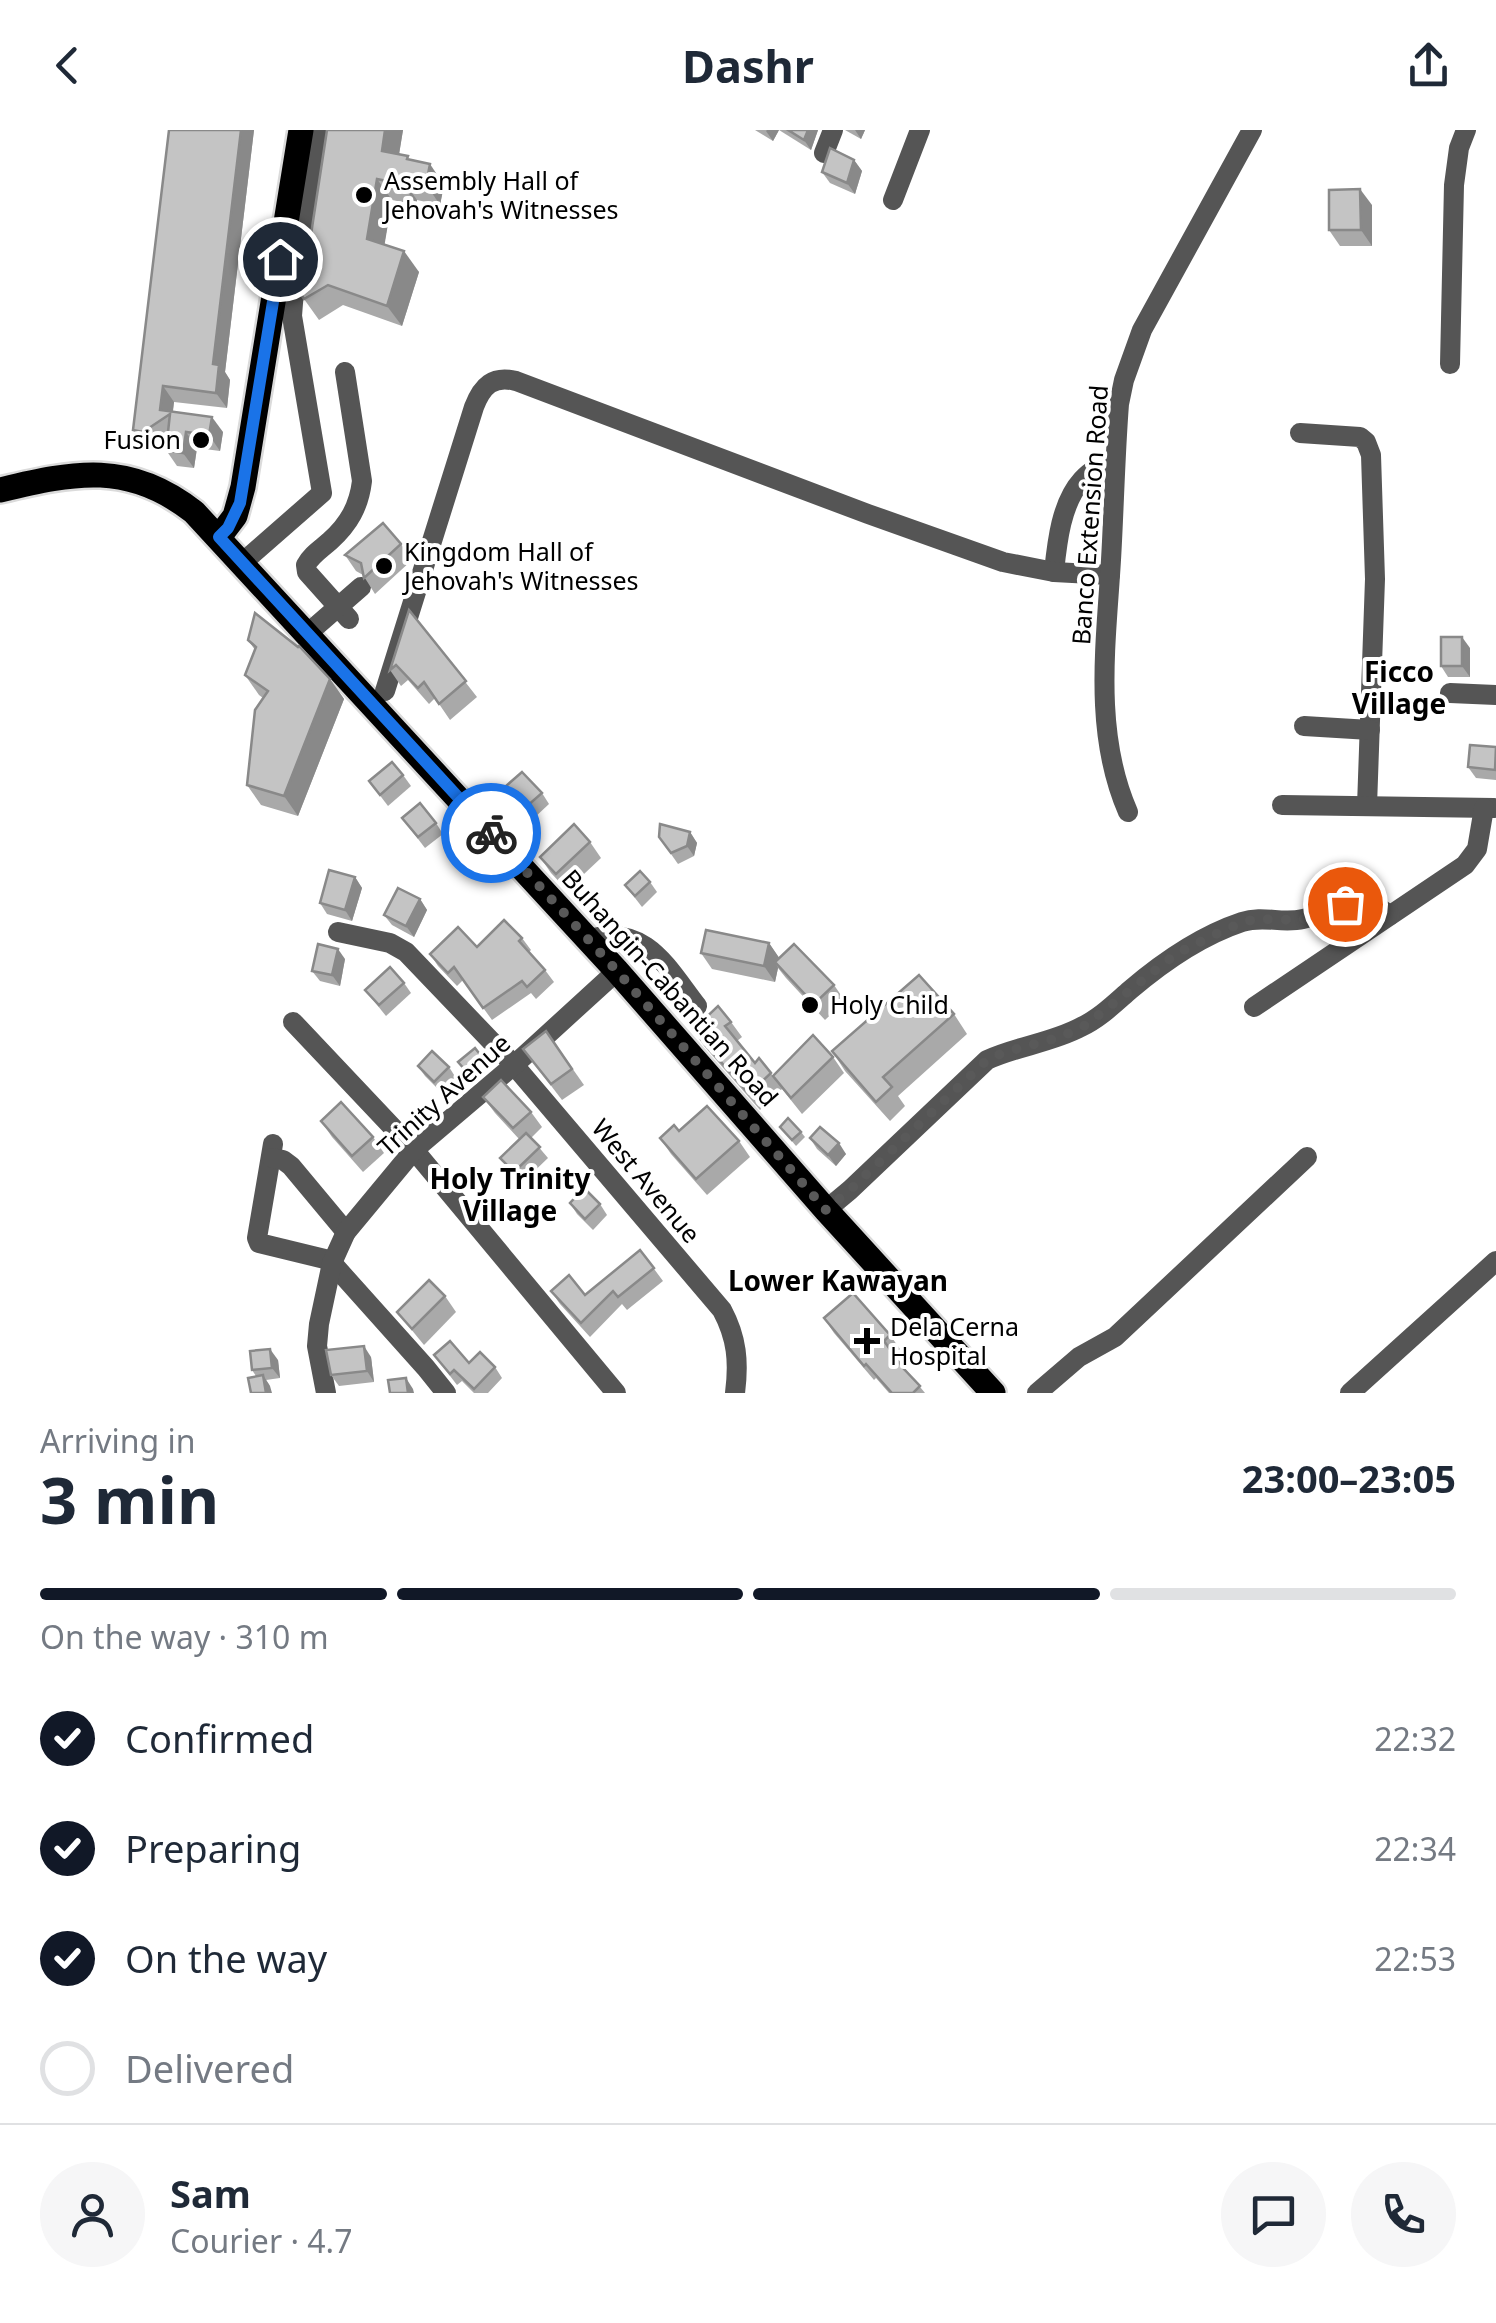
<!DOCTYPE html>
<meta charset="utf-8">
<style>
body{margin:0;font-family:"Noto Sans",sans-serif;background:#f6f6f7;color:#1f2937;height:100vh;display:flex;flex-direction:column;font-size:38px;white-space:nowrap}
*{box-sizing:border-box;margin:0}
p{font-size:32px;color:#747a83}
.icon{flex:none;width:55px;height:55px;fill:none;stroke:currentColor;stroke-width:2;stroke-linecap:round;stroke-linejoin:round}
.map{position:relative;height:1263px;overflow:hidden}
.panel{display:flex;flex-direction:column;background:#fff;flex:1}
.panel>*{flex:none}
.pin{position:absolute;display:grid;place-items:center;width:85px;height:85px;color:#fff;margin:-42px;border:5px solid #fff;border-radius:50%;box-shadow:0 2px 10px #0007}
.courier{position:absolute;display:grid;place-items:center;width:100px;height:100px;margin:-50px;border:8px solid #1a73e8;border-radius:50%;background:#fff;color:#222;box-shadow:0 2px 12px #0007}
.overview em{font-style:normal;font-weight:700}
.overview div{display:flex;flex-direction:column-reverse}
.overview{display:flex;align-items:center;justify-content:space-between;height:170px;padding:0 40px}
h1{font-size:65px;font-weight:700;line-height:75px}
.bar{display:grid;grid-template-columns:repeat(4,1fr);gap:15px 10px;align-content:center;height:120px;padding:0 40px}
.bar i{height:12px;border-radius:8px;background:#e0e1e3}
.bar .on{background:#111827}
.bar p{grid-column:span 4}
.line{display:flex;align-items:center;gap:25px;padding:0 40px;border-top:2px solid #e0e1e3}
.line div{flex:1}
.round{display:grid;place-items:center;flex:none;width:105px;height:105px;border-radius:52px;background:#f6f6f7}
ol{padding:0 40px;list-style:none}
li{display:flex;align-items:center;gap:30px;height:110px}
li p{margin-inline-start:auto}
li .icon{padding:10px;border-radius:50%;background:#111827;color:#fff;stroke-width:4}
li:last-child{color:#747a83}
li i{width:55px;height:55px;border:5px solid #e0e1e3;border-radius:50%}
header{display:flex;justify-content:space-between;align-items:center;height:130px;padding:0 40px;background:#fff;font-size:45px;font-weight:700}
.map>svg:first-child{display:block}
.lines{fill:none;stroke-linecap:round;stroke-linejoin:round}
.major-casing{stroke:#dbdbdb;stroke-width:30}
.minor{stroke:#555;stroke-width:20}
.major{stroke:#000;stroke-width:25}
.wall{fill:#a9a9a9}
.shaded-wall{fill:#898989}
.building{fill:#c4c4c4;stroke:#898989;stroke-width:2.5}
.done{stroke:#595959;stroke-width:10;stroke-dasharray:0 18}
.route{stroke:#1a73e8;stroke-width:12}
.poi-dot{fill:#000;stroke:#fff;stroke-width:4}
.labels{text-anchor:middle;stroke-width:8;stroke-linejoin:round;paint-order:stroke}
.poi-label{font-size:25px;fill:#000;stroke:#fff;text-anchor:start}
.street-label{font-size:25px;fill:#000;stroke:#fff}
.neighbourhood-label{font-size:28px;font-weight:bold;fill:#000;stroke:#fff}
</style>
<header><svg class="icon" aria-label="back" viewBox="0 0 24 24"><path d="M15 5l-7 7 7 7"/></svg>Dashr<svg class="icon" aria-label="share" viewBox="0 0 24 24"><path d="M12 15V3M7 8l5-5 5 5M5 13v7h14v-7"/></svg></header>
<div class="map">
<svg width="1496" height="1263" viewBox="0 0 1496 1263">
<rect width="100%" height="100%" fill="#fff"/>
<g class="lines">
<!-- major casing -->
<g class="major-casing">
<g id="major">
<path d="M 0,360 C 75,342 129,331 194,382 L 617,841 L 826,1080 L 993,1263"/>
<polyline points="219,407 235,386 243,357 301,0"/>
</g>
</g>
<!-- minor -->
<g class="minor">
<polyline points="824,23 833,0"/>
<polyline points="893,70 920,0"/>
<polyline points="1450,234 1454,55 1459,18 1466,0"/>
<path d="M 345,242 L 362,351 C 359,376 349,394 330,411 C 321,419 311,425 306,435 L 307,442 L 349,489"/>
<polyline points="1300,303 1360,307 1366,312 1371,325 1375,449 1367,676"/>
<polyline points="242,433 322,363 292,186 294,160 319,0"/>
<path d="M 1054,442 C 1057,413 1061,373 1082,350 C 1091,340 1103,334 1115,328"/>
<polyline points="307,504 361,457"/>
<path d="M 385,561 L 474,277 C 482,256 493,245 516,251 L 868,384 L 1003,432 L 1054,442 L 1110,445"/>
<polyline points="1450,563 1496,565"/>
<polyline points="1304,596 1370,600"/>
<polyline points="1282,675 1494,678"/>
<path d="M 1128,682 C 1093,602 1106,514 1111,430 C 1114,378 1115,326 1119,274 L 1124,250 L 1142,200 L 1252,0"/>
<path d="M 338,802 L 390,813 L 406,822 L 514,935 L 722,1180 C 737,1208 739,1232 735,1263"/>
<path d="M 589,809 C 646,794 666,836 697,876"/>
<polyline points="1254,877 1465,735 1477,719 1484,678"/>
<polyline points="293,892 414,1020 616,1263"/>
<polyline points="273,1014 257,1108 259,1113 333,1131"/>
<polyline points="272,1028 283,1030 291,1036 346,1102"/>
<path d="M 826,1080 L 850,1060 L 987,930 C 1017,916 1051,913 1081,897 C 1100,888 1115,873 1130,860 C 1164,831 1200,806 1242,792 C 1263,785 1282,794 1303,789 C 1336,781 1357,761 1390,785"/>
<polyline points="332,1133 426,1238 446,1263"/>
<polyline points="326,1263 317,1216 319,1194 332,1133 346,1102 414,1020 514,935 617,841"/>
<polyline points="1037,1263 1079,1227 1115,1207 1307,1027"/>
<polyline points="1350,1263 1496,1131"/>
</g>
<!-- major -->
<use href="#major" class="major"/>
</g>
<!-- wall -->
<g class="wall">
<polygon points="169,0 254,0 225,242 230,250 227,278 174,272 173,282 223,302 220,321 197,318 194,338 177,336 166,320 168,308 154,317 144,316 133,300"/>
<polygon points="327,0 403,0 399,25 410,30 444,55 440,75 417,70 417,75 392,70 384,115 419,142 402,196 343,175 319,190 304,169 308,124"/>
<polygon points="755,0 779,0 773,11"/>
<polygon points="779,0 818,0 811,20"/>
<polygon points="845,0 865,0 861,9"/>
<polygon points="854,30 862,41 855,64 830,53 822,42"/>
<polygon points="1372,75 1372,116 1340,116 1329,100"/>
<polygon points="401,414 412,430 375,464 363,445 356,441 345,425"/>
<polygon points="409,480 477,567 450,590 435,568 429,574 408,550 401,556 390,540"/>
<polygon points="248,510 330,549 344,569 298,686 261,675 247,655 263,568 259,565 245,545 255,520"/>
<polygon points="1470,518 1470,547 1448,547 1441,536"/>
<polygon points="1496,617 1496,650 1476,648 1468,637"/>
<polygon points="403,645 411,656 388,676 369,651"/>
<polygon points="506,656 542,663 549,674 534,688 514,667"/>
<polygon points="402,688 436,693 443,704 425,718"/>
<polygon points="690,702 697,713 694,726 678,734 659,707"/>
<polygon points="590,712 601,728 567,760 551,743 540,727"/>
<polygon points="355,747 362,758 352,791 327,784 320,773"/>
<polygon points="650,752 657,762 642,777 625,755"/>
<polygon points="420,769 427,780 414,807 392,795 384,785"/>
<polygon points="522,808 531,820 529,822 545,840 554,852 536,869 531,863 492,890 463,850 457,856 438,836 430,824 477,817"/>
<polygon points="769,813 779,828 834,855 845,871 825,890 786,848 778,838 775,852 712,839 701,823"/>
<polygon points="345,829 340,856 320,851 312,841"/>
<polygon points="404,853 411,863 386,886 365,860"/>
<polygon points="954,884 967,904 898,966 905,976 890,991 845,941 832,921"/>
<polygon points="731,892 742,907 737,911 755,933 759,928 773,946 833,927 844,943 802,984 782,959 760,980 704,916 693,900"/>
<polygon points="546,901 584,955 562,970 523,919"/>
<polygon points="482,927 490,938 473,952 458,932"/>
<polygon points="418,936 449,937 456,948 442,963 425,946"/>
<polygon points="483,967 531,982 542,997 531,1008 548,1028 522,1053 500,1028 519,1009 495,983"/>
<polygon points="321,991 373,1007 384,1023 363,1042 332,1007"/>
<polygon points="780,997 801,1002 805,1007 796,1016"/>
<polygon points="679,1001 739,1011 750,1027 707,1065 671,1024 660,1008"/>
<polygon points="810,1008 846,1024 836,1036 817,1019"/>
<polygon points="570,1073 600,1074 607,1085 593,1100 577,1084"/>
<polygon points="640,1120 663,1151 627,1180 622,1174 590,1207 560,1174 551,1161 585,1165"/>
<polygon points="445,1166 456,1182 424,1215 397,1182"/>
<polygon points="824,1188 890,1205 900,1219 894,1225 925,1263 889,1263 876,1248 874,1250 834,1203"/>
<polygon points="434,1225 495,1237 502,1248 488,1263 474,1263 462,1251 457,1255"/>
<polygon points="371,1227 374,1252 339,1256 331,1245"/>
<polygon points="278,1230 280,1248 266,1250 270,1256 256,1246 252,1240"/>
</g>
<!-- shaded-wall -->
<g class="shaded-wall">
<polygon points="241,0 254,0 225,242 230,250 227,278 216,263 213,234"/>
<polygon points="385,0 403,0 396,42 382,21"/>
<polygon points="767,0 779,0 773,11 766,1"/>
<polygon points="808,0 818,0 811,20 804,10"/>
<polygon points="855,0 865,0 861,9"/>
<polygon points="854,30 862,41 855,64 847,53"/>
<polygon points="430,34 444,55 440,75 426,54"/>
<polygon points="377,49 392,70 382,130 367,109"/>
<polygon points="403,50 417,70 417,75 402,54"/>
<polygon points="1360,59 1372,75 1372,116 1361,100"/>
<polygon points="404,121 419,142 402,196 387,176"/>
<polygon points="163,256 174,272 172,286 160,280"/>
<polygon points="212,287 223,302 220,321 209,305"/>
<polygon points="186,302 197,318 194,338 183,323"/>
<polygon points="1462,507 1470,518 1470,547 1462,536"/>
<polygon points="330,549 344,569 298,686 284,666"/>
<polygon points="690,702 697,713 694,726 687,716"/>
<polygon points="355,747 362,758 352,791 345,780"/>
<polygon points="420,769 427,780 414,807 406,796"/>
<polygon points="769,813 780,829 775,832 778,838 775,852 764,836"/>
<polygon points="338,819 345,829 340,856 332,845"/>
<polygon points="839,1013 846,1024 836,1036 828,1025"/>
<polygon points="364,1216 371,1227 374,1252 367,1241"/>
<polygon points="270,1219 278,1230 280,1248 272,1238"/>
<polygon points="263,1245 270,1256 272,1263 266,1263"/>
<polygon points="406,1248 413,1259 414,1263 408,1263"/>
</g>
<!-- building -->
<g class="building">
<polygon points="169,0 241,0 213,234 219,235 216,263 163,256 160,280 212,287 209,305 186,302 183,323 166,320 170,284 143,302 133,300"/>
<polygon points="327,0 385,0 382,21 408,26 407,29 430,34 426,54 403,50 402,54 377,49 367,109 404,121 387,176 328,155 304,169 292,150 294,133 308,124"/>
<polygon points="788,0 808,0 804,10"/>
<polygon points="830,18 854,30 847,53 822,42"/>
<polygon points="1360,59 1361,100 1329,100 1329,60"/>
<polygon points="383,393 401,414 364,448 361,433 345,425"/>
<polygon points="409,480 466,551 439,574 424,552 418,558 396,535 390,540"/>
<polygon points="255,483 298,517 299,516 330,549 284,666 247,655 255,580 268,561 245,545 256,517 248,510"/>
<rect x="1441" y="507" width="21" height="29"/>
<polygon points="1470,615 1496,617 1495,640 1468,637"/>
<polygon points="392,632 403,645 380,665 369,651"/>
<polygon points="522,642 542,663 526,677 506,656"/>
<polygon points="420,673 436,693 418,707 402,688"/>
<polygon points="574,694 590,712 556,744 540,727"/>
<polygon points="660,694 690,702 687,716 671,723 659,707"/>
<polygon points="329,740 355,747 345,780 320,773"/>
<polygon points="640,741 650,752 635,766 625,755"/>
<polygon points="398,758 420,769 406,796 384,785"/>
<polygon points="504,790 522,808 519,811 545,840 527,857 522,851 483,878 454,837 448,843 430,824 458,797 477,817"/>
<polygon points="706,800 769,813 764,836 701,823"/>
<polygon points="318,814 338,819 332,845 312,841"/>
<polygon points="794,814 834,855 814,874 775,832"/>
<polygon points="390,837 404,853 379,875 365,860"/>
<polygon points="919,845 954,884 883,947 892,957 876,972 832,921"/>
<polygon points="718,876 731,892 725,896 755,933 759,928 771,943 749,964 693,900"/>
<polygon points="546,901 572,939 551,954 523,919"/>
<polygon points="813,905 833,927 791,968 773,946"/>
<polygon points="475,918 482,927 466,941 458,932"/>
<polygon points="432,921 449,937 434,952 418,936"/>
<polygon points="501,950 531,982 513,998 483,967"/>
<polygon points="341,972 373,1007 352,1026 321,991"/>
<polygon points="707,976 739,1011 696,1049 660,1008 674,995 679,1001"/>
<polygon points="788,988 801,1002 792,1010 780,997"/>
<polygon points="820,997 839,1013 828,1025 810,1008"/>
<polygon points="526,1003 540,1017 514,1042 500,1028"/>
<polygon points="584,1058 600,1074 585,1089 570,1073"/>
<polygon points="640,1120 654,1138 618,1167 613,1161 581,1193 551,1161 569,1145 585,1165"/>
<polygon points="429,1150 445,1166 412,1199 397,1182"/>
<polygon points="853,1163 890,1205 884,1211 903,1238 920,1256 913,1263 892,1263 866,1234 864,1236 824,1188"/>
<polygon points="450,1211 469,1233 480,1222 495,1237 474,1259 454,1240 450,1244 434,1225"/>
<polygon points="364,1216 367,1241 331,1245 326,1220"/>
<polygon points="270,1219 272,1238 252,1240 250,1221"/>
<polygon points="263,1245 266,1263 251,1263 248,1248"/>
<polygon points="406,1248 408,1263 390,1263 388,1250"/>
</g>
<g class="lines">
<!-- done -->
<polyline class="done" points="491,703 617,841 826,1080 850,1060 987,930 1005,922 1061,907 1086,895 1176,824 1226,799 1254,789 1301,790 1345,774"/>
<!-- route -->
<polyline class="route" points="280,129 240,373 228,398 219,407 491,703"/>
</g>
<!-- markers -->
<g class="poi-dot">
<circle cx="364" cy="65" r="10"/>
<circle cx="201" cy="310" r="10"/>
<circle cx="384" cy="436" r="10"/>
<circle cx="810" cy="875" r="10"/>
<path d="M862 1196h10v10h10v10h-10v10h-10v-10h-10v-10h10z"/>
</g>
<g class="labels">
<!-- poi labels -->
<g class="poi-label">
<text x="384" y="60">Assembly Hall of<tspan x="384" dy="29">Jehovah's Witnesses</tspan></text>
<text x="181" y="319" text-anchor="end">Fusion</text>
<text x="404" y="431">Kingdom Hall of<tspan x="404" dy="29">Jehovah's Witnesses</tspan></text>
<text x="830" y="884">Holy Child</text>
<text x="890" y="1206">Dela Cerna<tspan x="890" dy="29">Hospital</tspan></text>
</g>
<!-- street labels -->
<g class="street-label">
<text transform="translate(1090 385) rotate(-86)" y="9">Banco Extension Road</text>
<text transform="translate(670 858) rotate(48)" y="9">Buhangin-Cabantian Road</text>
<text transform="translate(444 965) rotate(-42)" y="9">Trinity Avenue</text>
<text transform="translate(646 1051) rotate(50)" y="9">West Avenue</text>
</g>
<!-- neighbourhood labels -->
<g class="neighbourhood-label">
<text x="1399" y="552">Ficco<tspan x="1399" dy="32">Village</tspan></text>
<text x="510" y="1059">Holy Trinity<tspan x="510" dy="32">Village</tspan></text>
<text x="838" y="1161">Lower Kawayan</text>
</g>
</g>
</svg>
<div class="pin" style="left:1345px;top:774px;background:#ea580c"><svg class="icon" aria-label="bag" viewBox="0 0 24 24"><path d="M5 8h14l-1 12H6zM9 8a3 3 0 0 1 6 0"/></svg></div>
<div class="pin" style="left:280px;top:129px;background:#1f2937"><svg class="icon" aria-label="home" viewBox="0 0 24 24"><path d="M3 11l9-7 9 7M6 9v11h12V9"/></svg></div>
<div class="courier" style="left:491px;top:703px"><svg class="icon" aria-label="bike" viewBox="0 0 24 24"><circle cx="6" cy="16" r="4"/><circle cx="18" cy="16" r="4"/><path d="M6 16l4-8h5l3 8M10 8l3 8H6M13 5h3"/></svg></div>
</div>
<section class="panel">
<div class="overview"><div><h1>3 min</h1><p>Arriving in</p></div><em>23:00–23:05</em></div>
<div class="bar"><i class="on"></i><i class="on"></i><i class="on"></i><i></i><p>On the way · 310 m</p></div>
<ol>
<li><svg class="icon" aria-label="check" viewBox="0 0 24 24"><path d="M5 12l5 5 9-10"/></svg>Confirmed<p>22:32</p></li>
<li><svg class="icon" aria-label="check" viewBox="0 0 24 24"><path d="M5 12l5 5 9-10"/></svg>Preparing<p>22:34</p></li>
<li><svg class="icon" aria-label="check" viewBox="0 0 24 24"><path d="M5 12l5 5 9-10"/></svg>On the way<p>22:53</p></li>
<li><i></i>Delivered</li>
</ol>
<div class="line" style="height:180px"><a class="round"><svg class="icon" aria-label="person" viewBox="0 0 24 24"><circle cx="12" cy="8" r="4"/><path d="M4 21q1-7 8-7t8 7"/></svg></a><div><b>Sam</b><p>Courier · 4.7</p></div><a class="round"><svg class="icon" aria-label="chat" viewBox="0 0 24 24"><path d="M4 5h16v11H9l-5 4z"/></svg></a><a class="round"><svg class="icon" aria-label="phone" viewBox="0 0 24 24"><path d="M5 4h4l2 5-3 2q2 4 5 5l2-3 5 2v4C11 20 4 13 5 4z"/></svg></a></div>
</section>
